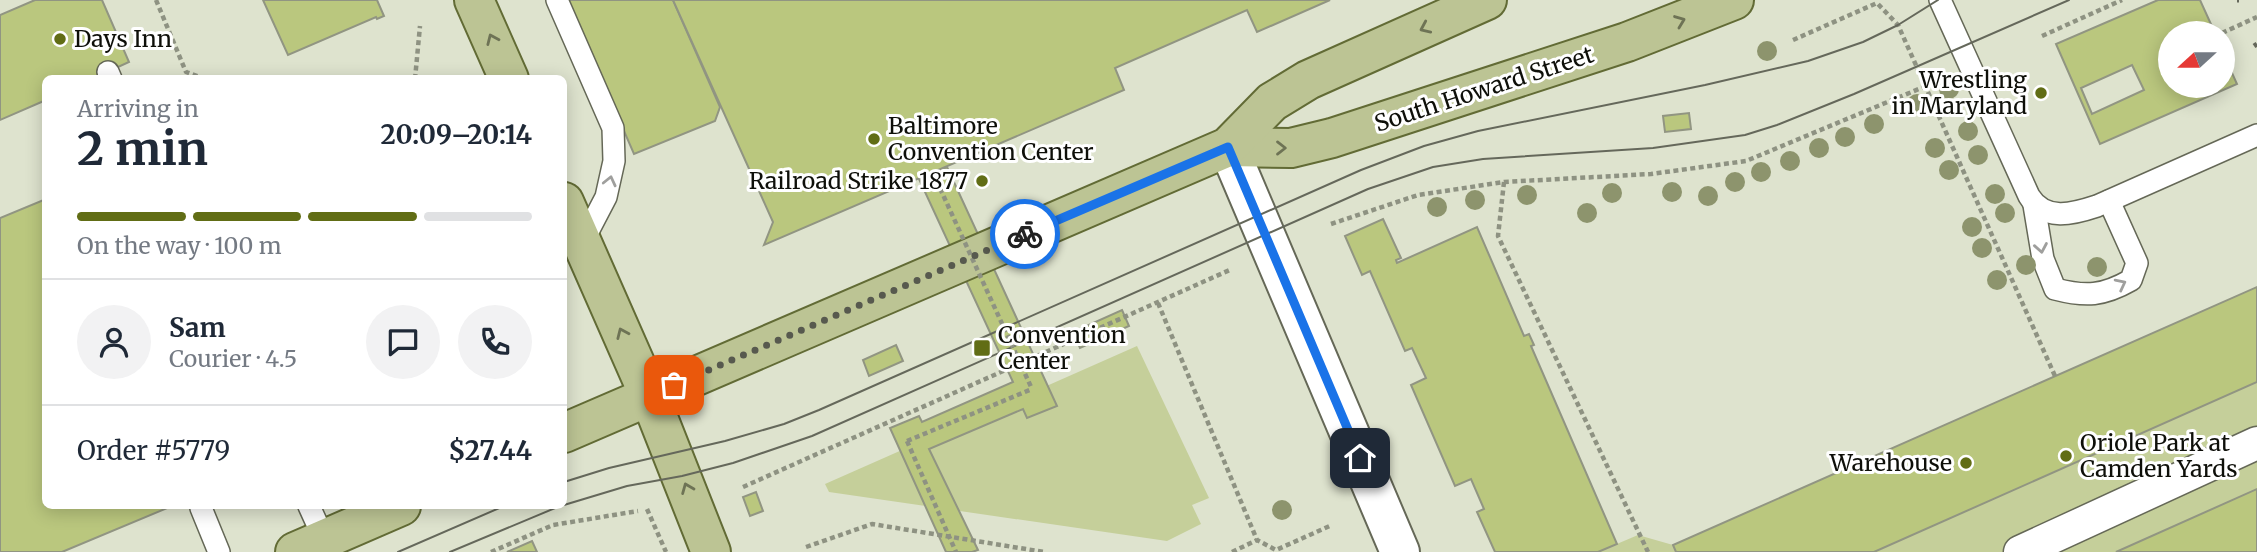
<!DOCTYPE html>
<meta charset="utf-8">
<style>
body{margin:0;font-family:Merriweather,serif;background:#f2f2f3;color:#1f2937;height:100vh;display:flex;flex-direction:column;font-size:26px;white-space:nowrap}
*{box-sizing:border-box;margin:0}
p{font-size:23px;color:#747a83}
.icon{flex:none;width:38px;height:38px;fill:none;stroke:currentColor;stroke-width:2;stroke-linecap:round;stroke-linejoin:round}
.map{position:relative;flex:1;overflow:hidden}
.details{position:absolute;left:42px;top:75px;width:525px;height:434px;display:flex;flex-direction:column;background:#fff;border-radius:10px;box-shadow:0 4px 18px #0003}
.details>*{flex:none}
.needle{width:46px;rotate:249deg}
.controls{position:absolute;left:2158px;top:21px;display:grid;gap:14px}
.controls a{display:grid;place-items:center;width:77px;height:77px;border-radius:50%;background:#fff;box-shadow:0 4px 18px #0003;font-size:35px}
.pin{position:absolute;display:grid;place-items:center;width:60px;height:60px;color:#fff;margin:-30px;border-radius:14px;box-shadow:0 4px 10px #0006}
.courier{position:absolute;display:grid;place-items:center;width:70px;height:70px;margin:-35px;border:5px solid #1a73e8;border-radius:50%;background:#fff;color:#222;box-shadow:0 2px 9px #0007}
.head em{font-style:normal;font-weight:700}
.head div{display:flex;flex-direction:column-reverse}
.head{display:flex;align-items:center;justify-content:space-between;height:119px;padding:0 35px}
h1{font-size:46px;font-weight:700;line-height:52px}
.bar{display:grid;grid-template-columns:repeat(4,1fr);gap:10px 7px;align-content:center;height:84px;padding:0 35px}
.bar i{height:9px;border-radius:5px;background:#e0e1e3}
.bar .active{background:#616d15}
.bar p{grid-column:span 4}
.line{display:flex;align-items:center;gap:18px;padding:0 35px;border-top:2px solid #e0e1e3}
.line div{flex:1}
.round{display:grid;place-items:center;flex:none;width:74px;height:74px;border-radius:37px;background:#f2f2f3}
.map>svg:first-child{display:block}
.green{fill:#c5cf9a}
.building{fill:#bac77e;stroke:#919582;stroke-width:2;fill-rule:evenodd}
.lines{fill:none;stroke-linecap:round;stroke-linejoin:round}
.service-casing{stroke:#656857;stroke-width:24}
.pedestrian-casing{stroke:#656857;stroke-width:35}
.tertiary-casing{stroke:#656857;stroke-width:42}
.primary-casing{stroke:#626b35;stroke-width:42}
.path{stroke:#8e9282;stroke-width:4.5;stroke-dasharray:5 3.5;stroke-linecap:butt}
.service{stroke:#fff;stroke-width:21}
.pedestrian{stroke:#fff;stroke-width:32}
.tertiary{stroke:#fff;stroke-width:38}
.primary{stroke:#bcc494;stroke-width:38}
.tram{stroke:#65685b;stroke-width:2}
.rail{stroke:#65685b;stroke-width:5;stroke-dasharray:10 5;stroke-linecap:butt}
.path-bridge{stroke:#8e9282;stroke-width:4.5;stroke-dasharray:5 3.5;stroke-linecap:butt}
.tree{fill:#8d946d}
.oneway{stroke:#6e7355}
.oneway2{stroke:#9f9f9d}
.done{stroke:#57594e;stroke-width:7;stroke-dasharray:0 12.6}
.route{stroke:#1a73e8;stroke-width:9}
.poi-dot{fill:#616d15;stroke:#fff;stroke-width:2.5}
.labels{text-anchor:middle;stroke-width:6;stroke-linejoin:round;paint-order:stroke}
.poi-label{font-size:23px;fill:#0e0f09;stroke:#fff;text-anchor:start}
.street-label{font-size:23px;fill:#0e0f09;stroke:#fff}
</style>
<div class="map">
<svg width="2257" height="552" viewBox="0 0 2257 552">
<rect width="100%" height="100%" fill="#dee3ce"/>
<!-- green -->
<g class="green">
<polygon points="2257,287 2257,552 1598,552 1638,535 1673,545"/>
<polygon points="1137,346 1209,498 1192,505 1201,524 1167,541 829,492 825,484"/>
</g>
<!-- building -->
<g class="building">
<polygon points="35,0 102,0 129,62 92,79 46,79 46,100 0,120 0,15"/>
<polygon points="263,0 377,0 384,16 377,19 376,17 288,55"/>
<polygon points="567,0 673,0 720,107 715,121 634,154"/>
<polygon points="673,0 1330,0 1257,32 1247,10 1115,68 1124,90 764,245 773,222"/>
<path d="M 2158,0 L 2200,0 L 2215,33 L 2170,33 L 2170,86 L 2222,86 L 2222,51 L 2237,84 L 2100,144 L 2056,44 ZM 2132,65 L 2144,90 L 2092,114 L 2081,88 Z"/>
<polygon points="1689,113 1691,129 1665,132 1663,116"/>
<polygon points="947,167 1057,406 1027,418 1023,409 929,449 978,550 972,552 946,552 890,428 919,416 922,422 1013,382 919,179"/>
<polygon points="46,199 46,506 172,506 62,552 0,552 0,218"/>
<polygon points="1383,219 1401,258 1396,260 1397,263 1477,227 1524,336 1529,334 1534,345 1531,346 1617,544 1598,552 1495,552 1477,512 1484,509 1471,479 1455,486 1411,385 1426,378 1412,348 1405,351 1370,271 1362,275 1345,236"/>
<polygon points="2257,287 2257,382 1874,552 1676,552 1673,545"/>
<polygon points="1122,310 1129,326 1080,348 1073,332"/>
<polygon points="896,345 903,361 869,376 863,360"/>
<polygon points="2257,489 2257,552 2116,552"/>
<polygon points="756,492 763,511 750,516 743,497"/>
<polygon points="532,541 537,552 507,552"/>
</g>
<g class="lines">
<!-- service casing -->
<g class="service-casing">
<g id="service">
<polyline points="557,0 613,128 614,161 606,197 582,243"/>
<path d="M 1940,0 L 2029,196 C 2045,222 2073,214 2097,206 L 2257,135"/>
<polyline points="108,72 111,79"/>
<path d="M 2034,205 L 2043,259 L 2055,289 C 2086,297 2103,296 2131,280 L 2137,263 L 2109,201"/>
<polyline points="309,506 324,539"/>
<polyline points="201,508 219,552"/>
</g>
</g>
<!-- pedestrian casing -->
<g class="pedestrian-casing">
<polyline id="pedestrian" points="2020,552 2257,443"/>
</g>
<!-- tertiary casing -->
<g class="tertiary-casing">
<polyline id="tertiary" points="1228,147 1400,552"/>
</g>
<!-- primary casing -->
<g class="primary-casing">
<g id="primary">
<polyline points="474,0 509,79"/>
<polyline points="1228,147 1291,148 1332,138 1627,42 1734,0"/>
<polyline points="564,202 649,395 711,552"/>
<polyline points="564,433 1228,147 1272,102 1308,80 1487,0"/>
<polyline points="295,552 401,506"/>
</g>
</g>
<!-- path -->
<g class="path">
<polyline points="156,0 186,72 205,79"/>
<polyline points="2222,33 2257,17"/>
<polyline points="2042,36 2122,0"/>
<polyline points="1793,40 1877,3 1898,25 2055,376"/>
<polyline points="415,79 420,26"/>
<polyline points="1504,182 1498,236 1648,552"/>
<polyline points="1331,224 1418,195 1504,182 1651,174 1746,161 1926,86"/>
<polyline points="1158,303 1257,540 1276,550 1332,525"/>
<polyline points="907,441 1032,389"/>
<polyline points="743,487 1232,269"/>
<polyline points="647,509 666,552"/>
<polyline points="806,547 872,524 1044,552"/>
<polyline points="491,552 553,525 638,511"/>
<polyline points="1232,552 1257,540"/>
</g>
<!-- service -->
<use href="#service" class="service"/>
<!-- pedestrian -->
<use href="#pedestrian" class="pedestrian"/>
<!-- tertiary -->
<use href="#tertiary" class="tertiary"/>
<!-- primary -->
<use href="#primary" class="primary"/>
<!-- tram -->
<g class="tram">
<polyline points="564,482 609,468 725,441 784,424 819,410 1361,170 1424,146 1478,131 1705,85 1808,61 1863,42 1898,25 1938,0"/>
<polyline points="564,505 627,486 682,476 733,463 812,436 1368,189 1433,167 1483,159 1653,148 1745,135 1777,125 1854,94 2069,0"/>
<polyline points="398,552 504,506"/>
<polyline points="450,552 560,506"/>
</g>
<!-- rail -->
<g class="rail">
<polyline points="2237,0 2239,0"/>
<polyline points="2254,46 2257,44"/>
</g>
<!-- path-bridge -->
<g class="path-bridge">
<polyline points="933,173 1032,389"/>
<polyline points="907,441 956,552"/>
</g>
</g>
<!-- trees -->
<g class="tree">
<circle cx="1767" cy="51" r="10"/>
<circle cx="1949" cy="89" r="10"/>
<circle cx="1917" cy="104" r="10"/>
<circle cx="1874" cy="124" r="10"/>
<circle cx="1968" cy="131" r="10"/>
<circle cx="1845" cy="137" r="10"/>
<circle cx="1819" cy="148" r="10"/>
<circle cx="1935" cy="148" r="10"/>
<circle cx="1978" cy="155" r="10"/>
<circle cx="1790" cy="161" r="10"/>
<circle cx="1949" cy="170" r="10"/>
<circle cx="1761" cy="172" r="10"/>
<circle cx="1735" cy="182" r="10"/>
<circle cx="1672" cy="192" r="10"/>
<circle cx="1612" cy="193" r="10"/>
<circle cx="1995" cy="194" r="10"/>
<circle cx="1527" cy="195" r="10"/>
<circle cx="1708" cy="196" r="10"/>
<circle cx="1475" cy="200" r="10"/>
<circle cx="1437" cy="207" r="10"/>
<circle cx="1587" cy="213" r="10"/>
<circle cx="2005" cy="213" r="10"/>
<circle cx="1972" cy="227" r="10"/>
<circle cx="1982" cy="248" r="10"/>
<circle cx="2026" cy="265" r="10"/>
<circle cx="2097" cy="267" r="10"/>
<circle cx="1997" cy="280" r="10"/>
<circle cx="1282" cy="510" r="10"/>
</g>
<!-- one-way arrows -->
<defs><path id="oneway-chevron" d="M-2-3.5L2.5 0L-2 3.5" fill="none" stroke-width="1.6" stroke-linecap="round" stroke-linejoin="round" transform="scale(1.75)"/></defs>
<g class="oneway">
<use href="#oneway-chevron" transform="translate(1680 21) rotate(-21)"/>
<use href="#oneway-chevron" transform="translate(1425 28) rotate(156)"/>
<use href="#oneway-chevron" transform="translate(492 39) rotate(-114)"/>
<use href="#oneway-chevron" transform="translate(1281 148)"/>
<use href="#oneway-chevron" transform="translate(622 333) rotate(-114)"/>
<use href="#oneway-chevron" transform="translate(687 488) rotate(-112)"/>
</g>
<g class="oneway2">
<use href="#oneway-chevron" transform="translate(610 181) rotate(-77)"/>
<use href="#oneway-chevron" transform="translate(2041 248) rotate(80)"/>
<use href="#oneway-chevron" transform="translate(2121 284) rotate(-27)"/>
</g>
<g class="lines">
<!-- done -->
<polyline class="done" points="674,385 1025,234"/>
<!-- route -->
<polyline class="route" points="1025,234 1228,147 1360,458"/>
</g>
<!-- markers -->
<g class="poi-dot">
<circle cx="60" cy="39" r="7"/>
<circle cx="2041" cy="93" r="7"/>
<circle cx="874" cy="139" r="7"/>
<circle cx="982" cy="181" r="7"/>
<rect x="973" y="339" width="18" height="18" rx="3.5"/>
<circle cx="2066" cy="456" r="7"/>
<circle cx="1966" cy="463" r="7"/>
</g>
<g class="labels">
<!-- poi labels -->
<g class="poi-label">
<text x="74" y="47">Days Inn</text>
<text x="2027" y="88" text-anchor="end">Wrestling<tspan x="2027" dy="26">in Maryland</tspan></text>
<text x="888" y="134">Baltimore<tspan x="888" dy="26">Convention Center</tspan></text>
<text x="968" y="189" text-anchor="end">Railroad Strike 1877</text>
<text x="998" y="343">Convention<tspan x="998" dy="26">Center</tspan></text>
<text x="2080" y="451">Oriole Park at<tspan x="2080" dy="26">Camden Yards</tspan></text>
<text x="1952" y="471" text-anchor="end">Warehouse</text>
</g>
<!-- street labels -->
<g class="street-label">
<text transform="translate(1484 89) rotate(-18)" y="8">South Howard Street</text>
</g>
</g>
</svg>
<div class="controls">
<a><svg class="needle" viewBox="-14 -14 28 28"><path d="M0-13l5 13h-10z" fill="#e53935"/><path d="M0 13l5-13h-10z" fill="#747a83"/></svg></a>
</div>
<div class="pin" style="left:674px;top:385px;background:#ea580c"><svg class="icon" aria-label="bag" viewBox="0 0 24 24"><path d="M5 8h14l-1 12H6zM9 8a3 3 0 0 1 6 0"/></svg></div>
<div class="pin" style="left:1360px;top:458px;background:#1f2937"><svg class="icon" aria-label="home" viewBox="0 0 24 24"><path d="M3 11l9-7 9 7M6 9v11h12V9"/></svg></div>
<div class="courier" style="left:1025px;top:234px"><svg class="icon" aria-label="bike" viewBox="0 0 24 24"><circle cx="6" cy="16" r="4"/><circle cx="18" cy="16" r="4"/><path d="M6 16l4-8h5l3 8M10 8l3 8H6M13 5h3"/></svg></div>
<section class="details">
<div class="head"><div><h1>2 min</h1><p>Arriving in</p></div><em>20:09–20:14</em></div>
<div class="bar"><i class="active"></i><i class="active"></i><i class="active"></i><i></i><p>On the way · 100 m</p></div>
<div class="line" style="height:126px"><a class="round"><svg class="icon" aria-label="person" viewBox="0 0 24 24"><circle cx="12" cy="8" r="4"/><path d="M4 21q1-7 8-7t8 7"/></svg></a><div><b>Sam</b><p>Courier · 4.5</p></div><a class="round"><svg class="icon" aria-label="chat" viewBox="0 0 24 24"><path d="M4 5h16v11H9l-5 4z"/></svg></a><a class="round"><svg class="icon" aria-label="phone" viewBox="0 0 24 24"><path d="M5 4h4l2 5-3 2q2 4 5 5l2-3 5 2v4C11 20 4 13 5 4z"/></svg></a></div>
<div class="line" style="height:91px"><div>Order #5779</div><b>$27.44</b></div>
</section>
</div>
